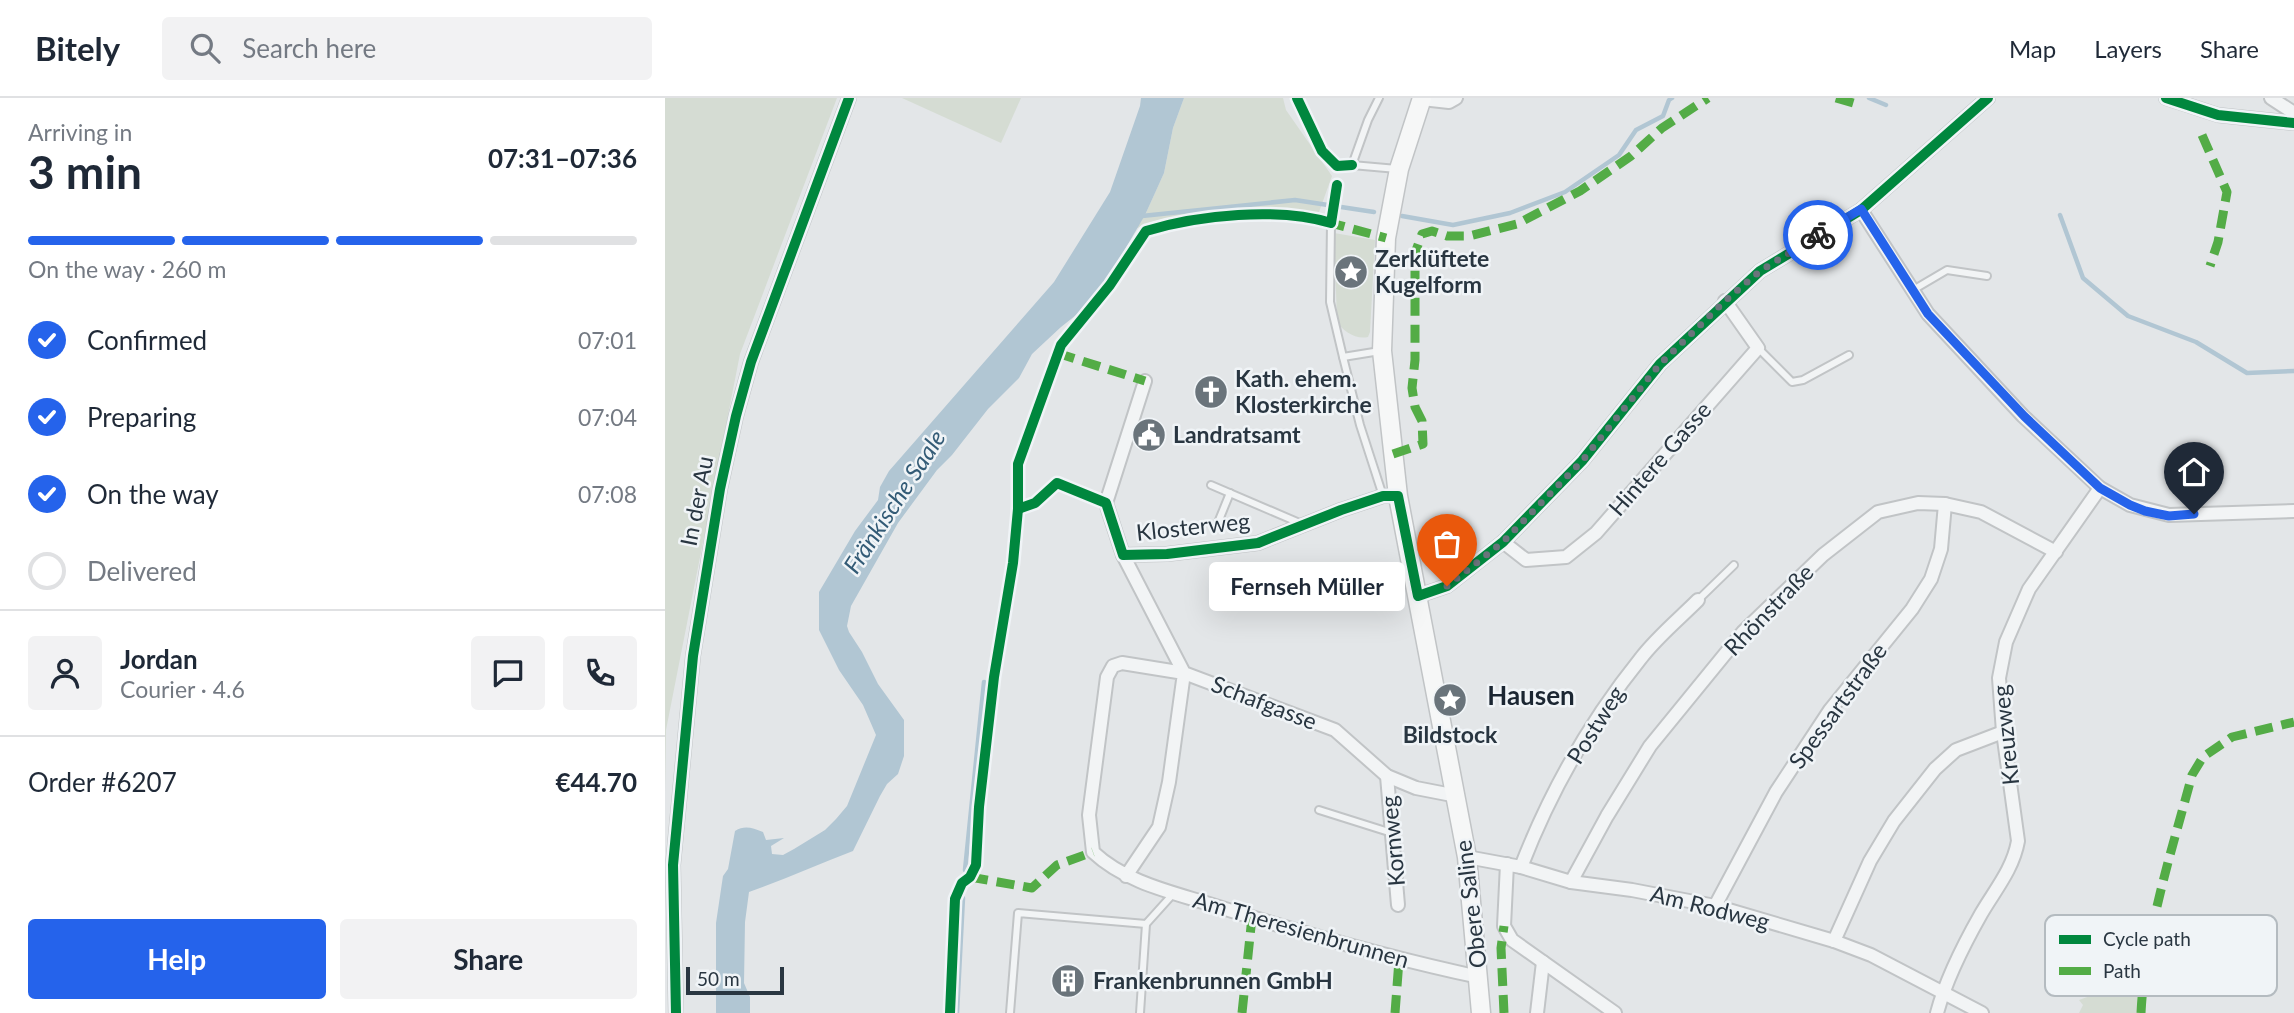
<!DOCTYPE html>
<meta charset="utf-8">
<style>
body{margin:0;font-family:Lato,sans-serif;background:#f2f2f3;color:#1f2937;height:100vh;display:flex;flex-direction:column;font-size:26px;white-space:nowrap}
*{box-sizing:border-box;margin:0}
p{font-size:23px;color:#747a83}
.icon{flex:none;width:38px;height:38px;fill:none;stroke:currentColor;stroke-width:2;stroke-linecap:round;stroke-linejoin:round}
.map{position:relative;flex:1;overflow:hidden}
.drawer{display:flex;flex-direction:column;background:#fff;width:665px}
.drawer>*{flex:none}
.scale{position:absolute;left:21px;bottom:18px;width:98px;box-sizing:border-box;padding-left:7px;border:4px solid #293641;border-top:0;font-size:19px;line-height:24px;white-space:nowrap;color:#293641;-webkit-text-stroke:5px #f0f4f7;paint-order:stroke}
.pin{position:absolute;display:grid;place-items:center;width:60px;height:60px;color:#fff;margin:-72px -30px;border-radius:50% 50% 50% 0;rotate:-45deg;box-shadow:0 0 7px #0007}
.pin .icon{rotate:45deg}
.courier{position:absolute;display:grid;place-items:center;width:70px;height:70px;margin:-35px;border:5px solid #2563eb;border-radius:50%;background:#fff;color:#222;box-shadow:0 2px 9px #0007}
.bubble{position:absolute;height:49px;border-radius:7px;background:#fff;box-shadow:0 7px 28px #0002;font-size:23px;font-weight:700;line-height:49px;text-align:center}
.summary em{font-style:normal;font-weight:700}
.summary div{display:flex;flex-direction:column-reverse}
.summary{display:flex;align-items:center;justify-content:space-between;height:119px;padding:0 28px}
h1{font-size:46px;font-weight:700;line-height:52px}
.bar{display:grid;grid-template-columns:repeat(4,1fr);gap:10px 7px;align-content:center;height:84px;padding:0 28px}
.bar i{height:9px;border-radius:5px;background:#e0e1e3}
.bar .active{background:#2563eb}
.bar p{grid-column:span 4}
.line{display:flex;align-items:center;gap:18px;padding:0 28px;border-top:2px solid #e0e1e3}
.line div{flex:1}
.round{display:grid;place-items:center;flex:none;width:74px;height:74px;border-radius:7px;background:#f2f2f3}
ol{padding:0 28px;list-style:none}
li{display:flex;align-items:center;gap:21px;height:77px}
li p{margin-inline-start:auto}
li .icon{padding:7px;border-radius:50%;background:#2563eb;color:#fff;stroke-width:4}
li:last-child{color:#747a83}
li i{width:38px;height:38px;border:4px solid #e0e1e3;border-radius:50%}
.button{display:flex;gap:14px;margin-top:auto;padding:14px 28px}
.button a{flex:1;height:80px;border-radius:7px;background:#2563eb;color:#fff;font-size:28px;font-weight:700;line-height:80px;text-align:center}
.button a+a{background:#f2f2f3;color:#1f2937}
header{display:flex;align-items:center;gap:42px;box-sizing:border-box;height:98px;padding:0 35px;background:#fff;border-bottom:2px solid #e0e1e3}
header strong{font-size:33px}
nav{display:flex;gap:38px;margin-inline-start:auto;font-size:24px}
.search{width:490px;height:63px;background:#f2f2f3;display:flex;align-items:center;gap:18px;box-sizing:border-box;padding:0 24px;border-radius:7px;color:#747a83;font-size:26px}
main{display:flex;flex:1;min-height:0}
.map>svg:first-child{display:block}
.green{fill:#d5dcd3}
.water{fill:#b1c6d3}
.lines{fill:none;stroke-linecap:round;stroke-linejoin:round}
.stream{stroke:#b1c6d3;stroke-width:4.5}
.service-casing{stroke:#c1c4c6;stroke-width:10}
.minor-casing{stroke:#c1c4c6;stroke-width:16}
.secondary-casing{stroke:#c1c4c6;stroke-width:21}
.service{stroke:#f2f4f5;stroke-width:6}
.minor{stroke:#f2f4f5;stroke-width:12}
.secondary{stroke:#f6f7f7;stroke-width:18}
.quiet{stroke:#53ac46;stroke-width:9;stroke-dasharray:18 9;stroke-linecap:butt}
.cycleway-casing{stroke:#f0f4f7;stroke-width:15}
.cycleway{stroke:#00873e;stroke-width:10}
.done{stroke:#6a747b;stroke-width:7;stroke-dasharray:0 12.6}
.route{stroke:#2563eb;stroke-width:9}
.labels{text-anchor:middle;stroke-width:5;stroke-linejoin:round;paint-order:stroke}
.poi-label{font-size:23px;font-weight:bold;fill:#293641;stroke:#f0f4f7;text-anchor:start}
.street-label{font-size:23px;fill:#293641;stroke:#f0f4f7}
.water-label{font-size:24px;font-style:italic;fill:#335b76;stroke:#f0f4f7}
.quarter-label{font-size:26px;font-weight:bold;fill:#1b2632;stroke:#f0f4f7}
.key{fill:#f0f4f7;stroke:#b4bbc0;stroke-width:2}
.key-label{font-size:19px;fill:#293641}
</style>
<header>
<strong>Bitely</strong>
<div class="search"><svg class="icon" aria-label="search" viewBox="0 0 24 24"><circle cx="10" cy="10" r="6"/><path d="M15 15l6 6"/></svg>Search here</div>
<nav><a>Map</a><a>Layers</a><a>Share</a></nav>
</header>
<main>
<section class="drawer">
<div class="summary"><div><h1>3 min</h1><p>Arriving in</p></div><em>07:31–07:36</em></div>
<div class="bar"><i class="active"></i><i class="active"></i><i class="active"></i><i></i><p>On the way · 260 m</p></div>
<ol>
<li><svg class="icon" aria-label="check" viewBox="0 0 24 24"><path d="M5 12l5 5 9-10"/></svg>Confirmed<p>07:01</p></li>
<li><svg class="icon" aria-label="check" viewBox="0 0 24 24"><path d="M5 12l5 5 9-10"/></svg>Preparing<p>07:04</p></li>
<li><svg class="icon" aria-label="check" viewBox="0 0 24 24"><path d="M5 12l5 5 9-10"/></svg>On the way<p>07:08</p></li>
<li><i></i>Delivered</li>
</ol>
<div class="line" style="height:126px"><a class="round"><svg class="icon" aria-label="person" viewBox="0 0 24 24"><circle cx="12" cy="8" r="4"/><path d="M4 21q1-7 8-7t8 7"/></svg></a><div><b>Jordan</b><p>Courier · 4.6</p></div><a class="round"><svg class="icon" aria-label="chat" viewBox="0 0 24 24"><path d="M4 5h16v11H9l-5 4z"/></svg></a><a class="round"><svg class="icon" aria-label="phone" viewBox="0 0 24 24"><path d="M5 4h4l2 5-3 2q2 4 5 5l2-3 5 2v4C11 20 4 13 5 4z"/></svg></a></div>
<div class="line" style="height:91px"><div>Order #6207</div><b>€44.70</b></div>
<div class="button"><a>Help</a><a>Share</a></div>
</section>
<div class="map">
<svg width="1629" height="915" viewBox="0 0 1629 915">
<rect width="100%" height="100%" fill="#e3e6e8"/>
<!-- green -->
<g class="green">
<polygon points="0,0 172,0 75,256 1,632 0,695"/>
<polygon points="237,0 356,0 336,45"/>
<path d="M 519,0 L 618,0 L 621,12 L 667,78 L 654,114 C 633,114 610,116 589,115 C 548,114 509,113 470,131 L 480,117 L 499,75 L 508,30 Z"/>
<path d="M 669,135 L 710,142 L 705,234 L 703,239 C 691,242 677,233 672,223 Z"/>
<polygon points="1477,879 1475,915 1414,915 1418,907 1414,902"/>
</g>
<!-- water -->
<path class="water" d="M 476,0 L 519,0 L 508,30 L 499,75 L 490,95 L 480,117 L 445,177 L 420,210 L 396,229 L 367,256 L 354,280 L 323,311 L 287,357 L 272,372 L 233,425 L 186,508 L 182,528 L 184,534 L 197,554 L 213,586 L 239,622 L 239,658 L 233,676 L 222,686 L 215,698 L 188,753 C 153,766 119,782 84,794 L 80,824 L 79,885 L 85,899 L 85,915 L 51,915 L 51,825 L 58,778 L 63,771 L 70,733 C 80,727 87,730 98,734 L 101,742 L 119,740 L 106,748 L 107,756 L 118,757 L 129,751 L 160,732 L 171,721 L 182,708 L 211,637 L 198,607 L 174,572 L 154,532 L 154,494 L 190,433 L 213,402 L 215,389 L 224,373 L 389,184 L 445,94 L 475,8 Z"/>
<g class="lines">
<!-- stream -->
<g class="stream">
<polyline points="1204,0 1221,7"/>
<polyline points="1395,117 1418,180 1463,218 1531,244 1582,275 1629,273"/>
<polyline points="477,118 630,102 709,114"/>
<polyline points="737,118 788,127 845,115 900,94 954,57 971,32 998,18 1004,2 1007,0"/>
<polyline points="300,772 319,584"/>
<polyline points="292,915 298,800"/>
</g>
<!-- service casing -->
<g class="service-casing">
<g id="service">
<polyline points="714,0 703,22 687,67 732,71"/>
<polyline points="666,125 665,204 678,259"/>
<polyline points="1248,192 1282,172 1322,178"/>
<polyline points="1093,250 1127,284 1138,282 1184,257"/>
<polyline points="715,253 678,259 695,327 718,398"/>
<polyline points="546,387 637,426"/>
<polyline points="552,427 565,395"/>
<polyline points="1033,502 1069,467"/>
<polyline points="654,712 727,735"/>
<polyline points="345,915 353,815 481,826"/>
<polyline points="475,915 481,826 508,796"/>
</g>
</g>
<!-- minor casing -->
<g class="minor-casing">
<g id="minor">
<polyline points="1501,0 1553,17 1629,25"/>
<polyline points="1606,0 1629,15"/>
<polyline points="757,1 784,4 791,0"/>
<polyline points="1196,112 1263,216 1358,318 1435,390 1465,407 1504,417 1629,413"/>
<polyline points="480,283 441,405 458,457 502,456 593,445 676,412 718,398 733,398"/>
<polyline points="838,444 861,462 901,459 931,435 1093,250 1060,203"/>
<polyline points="458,457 519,575 670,632 722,678 751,690 792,698"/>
<polyline points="753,498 782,488 838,444 917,363 995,266 1095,173 1196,112 1323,0"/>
<polyline points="722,678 733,807"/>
<polyline points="802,759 856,769 906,784 967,792 1050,808 1169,843 1206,857 1317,915"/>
<polyline points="842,766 839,828 847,842 950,915"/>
<path d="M 856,769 C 885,694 926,622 976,560 C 992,539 1014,521 1033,502"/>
<path d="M 461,778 L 494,729 L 504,684 L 519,575 L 457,565 L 448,568 L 442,579 L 424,717 L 428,754 C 462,786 511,795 554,809 C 640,836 726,860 814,879"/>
<polyline points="906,784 942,718 985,648 1078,534 1158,457 1213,414 1253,405 1280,406 1316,414 1391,454"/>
<polyline points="1050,808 1111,694 1165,612 1247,511 1266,481 1276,451 1280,406"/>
<polyline points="1169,843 1205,763 1229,723 1270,671 1291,652 1338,634"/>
<polyline points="11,915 8,767 28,558 55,391 71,318 86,264 184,0"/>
<polyline points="872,915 878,864"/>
<path d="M 1272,915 C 1281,881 1299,846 1316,816 C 1330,792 1348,771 1353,743 L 1338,634 L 1334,580 L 1341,544 L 1364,491 L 1435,390"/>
</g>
</g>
<!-- secondary casing -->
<g class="secondary-casing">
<polyline id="secondary" points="757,0 734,71 721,140 717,253 733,398 802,759 816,915"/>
</g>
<!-- service -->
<use href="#service" class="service"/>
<!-- minor -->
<use href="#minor" class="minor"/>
<!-- secondary -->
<use href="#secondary" class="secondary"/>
<!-- quiet -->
<g class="quiet">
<polyline points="1171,0 1195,7"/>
<polyline points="1537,37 1562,94 1553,144 1545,168"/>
<polyline points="662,124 721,140"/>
<polyline points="678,175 686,182 693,178 694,174 689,168 682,169 679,175"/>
<polyline points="392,255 480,283"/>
<polyline points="728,356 758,346 757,323 750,309 747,290 750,262 750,155 757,136 767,133 782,138 804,138 852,126 915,93 966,58 997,30 1043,0"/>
<polyline points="305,779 367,790 392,767 428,754"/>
<polyline points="577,915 587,819"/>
<polyline points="730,915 734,862"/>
<polyline points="839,915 836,850 839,828"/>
<path d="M 1476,915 C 1480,834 1506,756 1527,677 L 1538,659 L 1567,639 L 1629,624"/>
</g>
<!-- cycleway casing -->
<g class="cycleway-casing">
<g id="cycleway">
<polyline points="632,0 657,53 672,68 687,67"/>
<polyline points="1501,0 1553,17 1629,25"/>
<polyline points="353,411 370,405 392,385 441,405 458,457 502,456 593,445 676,412 718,398 733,398 753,498 782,488 838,444 917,363 995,266 1095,173 1196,112 1323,0"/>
<polyline points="11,915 8,767 28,558 55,391 71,318 86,264 184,0"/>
<path d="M 285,915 L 290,801 L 297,785 L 305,779 L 311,767 L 314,709 L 329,579 L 348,465 L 353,411 L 353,366 L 396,247 L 445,187 L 481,133 C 533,117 613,109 666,125 L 672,87"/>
</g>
</g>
<!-- cycleway -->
<use href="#cycleway" class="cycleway"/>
</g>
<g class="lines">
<!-- done -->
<polyline class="done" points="782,488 838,444 917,363 995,266 1060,203 1095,173 1153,137"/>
<!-- route -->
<polyline class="route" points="1153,137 1196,111 1263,216 1359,318 1435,390 1465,407 1480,413 1504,418 1529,416"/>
</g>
<!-- icons -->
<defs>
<g id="sight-disc" transform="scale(1.75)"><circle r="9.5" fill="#6a747b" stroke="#f0f4f7"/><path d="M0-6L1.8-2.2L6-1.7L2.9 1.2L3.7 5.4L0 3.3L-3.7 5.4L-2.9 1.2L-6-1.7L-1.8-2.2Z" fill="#fff"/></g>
<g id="church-disc" transform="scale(1.75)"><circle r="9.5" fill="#6a747b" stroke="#f0f4f7"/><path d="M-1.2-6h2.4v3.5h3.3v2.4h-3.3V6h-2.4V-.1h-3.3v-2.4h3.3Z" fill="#fff"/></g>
<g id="civic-disc" transform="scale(1.75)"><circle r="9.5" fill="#6a747b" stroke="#f0f4f7"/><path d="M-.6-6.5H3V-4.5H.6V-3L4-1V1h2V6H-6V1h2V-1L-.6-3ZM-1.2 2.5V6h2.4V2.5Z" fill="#fff"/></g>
<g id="building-disc" transform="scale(1.75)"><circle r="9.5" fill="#6a747b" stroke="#f0f4f7"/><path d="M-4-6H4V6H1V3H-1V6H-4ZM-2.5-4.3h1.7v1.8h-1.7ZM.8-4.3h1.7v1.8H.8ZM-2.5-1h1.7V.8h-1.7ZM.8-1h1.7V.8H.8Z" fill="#fff"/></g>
</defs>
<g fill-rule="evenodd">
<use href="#sight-disc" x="686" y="174"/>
<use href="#church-disc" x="546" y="294"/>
<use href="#civic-disc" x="484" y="337"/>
<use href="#sight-disc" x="785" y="602"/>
<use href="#building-disc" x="403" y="883"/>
</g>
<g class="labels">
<!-- poi labels -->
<g class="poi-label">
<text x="710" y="169">Zerklüftete<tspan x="710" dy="26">Kugelform</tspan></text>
<text x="570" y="289">Kath. ehem.<tspan x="570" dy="26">Klosterkirche</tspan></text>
<text x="508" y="345">Landratsamt</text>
<text x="785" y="645" text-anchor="middle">Bildstock</text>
<text x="428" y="891">Frankenbrunnen GmbH</text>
</g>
<!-- street labels -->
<g class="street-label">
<text transform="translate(995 361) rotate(-49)" y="8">Hintere Gasse</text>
<text transform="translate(32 403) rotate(-79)" y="8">In der Au</text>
<text transform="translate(528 429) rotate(-6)" y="8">Klosterweg</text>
<text transform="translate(1104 512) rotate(-46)" y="8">Rhönstraße</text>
<text transform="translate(599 605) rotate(21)" y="8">Schafgasse</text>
<text transform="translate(1173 608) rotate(-54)" y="8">Spessartstraße</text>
<text transform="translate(931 627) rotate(-58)" y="8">Postweg</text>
<text transform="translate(1341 637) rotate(-96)" y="8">Kreuzweg</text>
<text transform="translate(728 743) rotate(-95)" y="8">Kornweg</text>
<text transform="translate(806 806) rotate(-97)" y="8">Obere Saline</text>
<text transform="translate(1045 810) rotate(14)" y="8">Am Rodweg</text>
<text transform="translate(636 832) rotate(16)" y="8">Am Theresienbrunnen</text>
</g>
<!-- water labels -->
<g class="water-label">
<text transform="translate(230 404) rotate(-57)" y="8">Fränkische Saale</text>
</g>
<!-- quarter labels -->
<g class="quarter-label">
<text x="866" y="607">Hausen</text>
</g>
</g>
<!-- legend -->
<rect x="1380" y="817" width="232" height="81" rx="10" class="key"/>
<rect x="1394" y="837" width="32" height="9" fill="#00873e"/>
<rect x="1394" y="869" width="32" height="8" fill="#53ac46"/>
<g class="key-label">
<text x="1438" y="848">Cycle path</text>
<text x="1438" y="880">Path</text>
</g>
</svg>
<div class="scale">50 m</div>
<div class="pin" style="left:782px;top:488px;background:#ea580c"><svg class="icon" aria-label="bag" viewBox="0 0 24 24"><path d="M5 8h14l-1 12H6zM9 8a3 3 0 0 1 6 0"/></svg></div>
<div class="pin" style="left:1529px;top:416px;background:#1f2937"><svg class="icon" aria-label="home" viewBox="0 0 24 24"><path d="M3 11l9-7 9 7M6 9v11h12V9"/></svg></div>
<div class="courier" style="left:1153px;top:137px"><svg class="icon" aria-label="bike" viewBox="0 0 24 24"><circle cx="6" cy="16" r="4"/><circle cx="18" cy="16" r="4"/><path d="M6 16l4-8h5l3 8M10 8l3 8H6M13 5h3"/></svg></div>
<div class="bubble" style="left:544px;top:464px;width:196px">Fernseh Müller</div>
</div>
</main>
